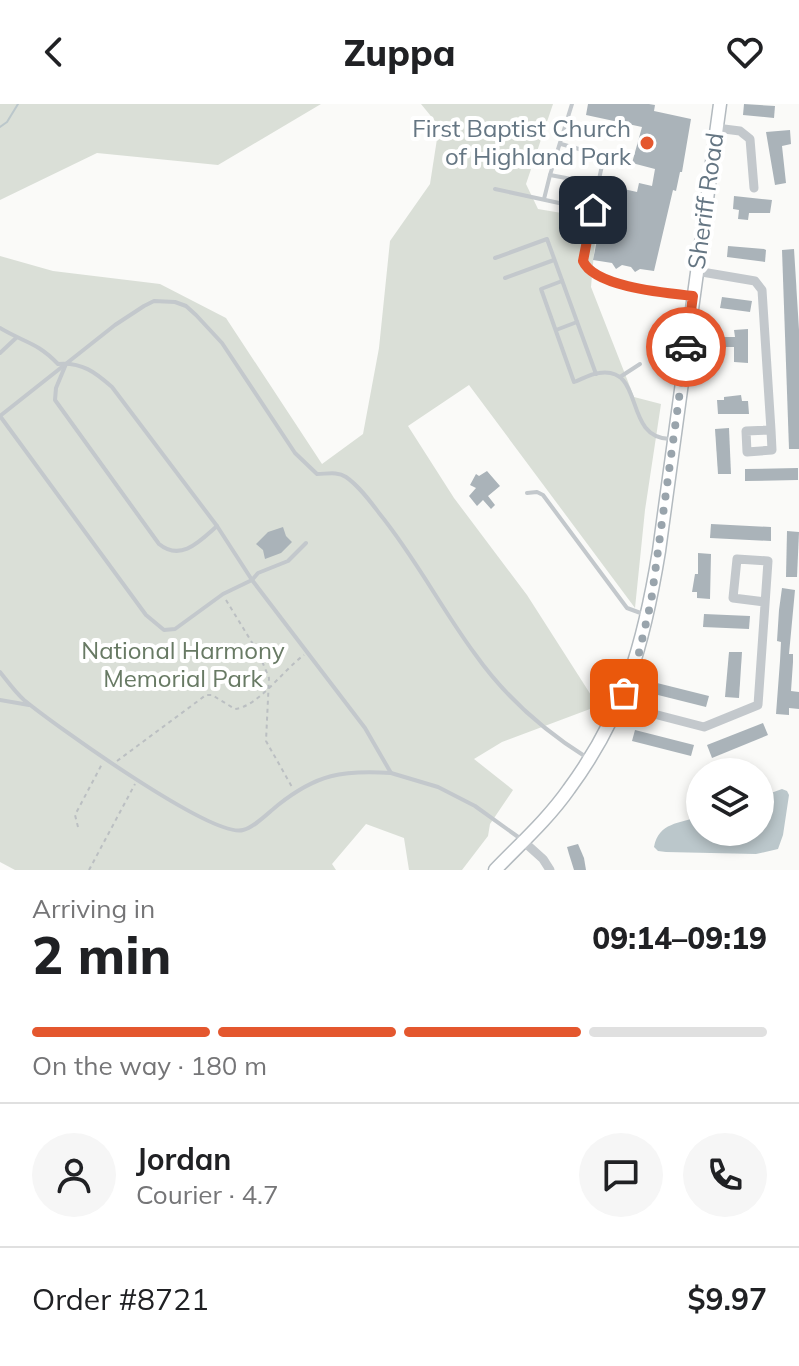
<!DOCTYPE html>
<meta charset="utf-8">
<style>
body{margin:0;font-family:Mulish,sans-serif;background:#f6f6f6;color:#202124;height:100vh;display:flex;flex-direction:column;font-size:30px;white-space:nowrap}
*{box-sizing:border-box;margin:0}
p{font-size:26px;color:#757577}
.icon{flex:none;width:44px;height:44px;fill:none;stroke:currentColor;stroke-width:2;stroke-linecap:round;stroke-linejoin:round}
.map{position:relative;height:766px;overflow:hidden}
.side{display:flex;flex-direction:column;background:#fff;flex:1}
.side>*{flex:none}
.tools{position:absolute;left:686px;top:654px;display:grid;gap:16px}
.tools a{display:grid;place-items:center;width:88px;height:88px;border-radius:50%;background:#fff;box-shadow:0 4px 12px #0003;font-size:40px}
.pin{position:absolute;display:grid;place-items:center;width:68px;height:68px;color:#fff;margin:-34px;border-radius:16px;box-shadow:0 4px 12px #0006}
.courier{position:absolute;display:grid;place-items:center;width:80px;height:80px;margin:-40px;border:6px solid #e4572e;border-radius:50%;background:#fff;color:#222;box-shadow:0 2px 10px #0007}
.overview em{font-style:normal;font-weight:800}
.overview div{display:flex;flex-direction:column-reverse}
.overview{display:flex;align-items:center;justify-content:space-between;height:136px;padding:0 32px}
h1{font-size:52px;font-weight:800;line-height:60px}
.bar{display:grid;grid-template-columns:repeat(4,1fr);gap:12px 8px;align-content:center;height:96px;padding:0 32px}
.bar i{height:10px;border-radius:6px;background:#e0e0e0}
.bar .on{background:#e4572e}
.bar p{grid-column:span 4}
.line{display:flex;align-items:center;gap:20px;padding:0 32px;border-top:2px solid #e0e0e0}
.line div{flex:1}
.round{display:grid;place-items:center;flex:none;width:84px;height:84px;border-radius:42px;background:#f6f6f6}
header{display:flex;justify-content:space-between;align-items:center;height:104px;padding:0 32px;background:#fff;font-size:36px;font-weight:800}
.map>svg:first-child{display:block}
.green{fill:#dadfd7}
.water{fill:#bbc7cb}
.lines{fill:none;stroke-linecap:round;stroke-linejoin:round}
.stream{stroke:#bbc7cb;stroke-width:2}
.building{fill:#aab3b9}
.secondary-casing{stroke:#b3babf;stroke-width:15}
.path{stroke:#bbbfc2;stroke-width:2;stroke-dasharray:4 4;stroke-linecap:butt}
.lane{stroke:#c3c8cc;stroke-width:4}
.street{stroke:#c3c8cc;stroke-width:9}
.secondary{stroke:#fff;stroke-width:12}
.done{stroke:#99a4ac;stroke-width:8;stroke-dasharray:0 14.4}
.route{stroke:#e4572e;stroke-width:10}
.poi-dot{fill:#e4572e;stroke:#fff;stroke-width:3}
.labels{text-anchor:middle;stroke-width:8;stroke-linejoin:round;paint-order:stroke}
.poi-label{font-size:24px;fill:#657683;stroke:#fff;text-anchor:end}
.street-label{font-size:24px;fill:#657683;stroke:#fff}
.park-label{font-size:24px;fill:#687a64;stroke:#fff}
</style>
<header><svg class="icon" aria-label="back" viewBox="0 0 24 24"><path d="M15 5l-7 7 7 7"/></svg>Zuppa<svg class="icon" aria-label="heart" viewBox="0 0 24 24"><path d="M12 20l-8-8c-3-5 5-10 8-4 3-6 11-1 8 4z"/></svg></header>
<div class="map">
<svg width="799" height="766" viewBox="0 0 799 766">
<rect width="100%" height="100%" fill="#fafaf8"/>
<!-- green -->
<g class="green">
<polygon points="0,0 321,0 218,61 97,49 0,96"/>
<polygon points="421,0 553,0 526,80 538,105 597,115 591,183 634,293 661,300 645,406 635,504 469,281 408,322 454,394 527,491 598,602 502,638 474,655 513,686 490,720 488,732 462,766 409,766 404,734 366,720 332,760 336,766 15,766 0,758 0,152 53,167 160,180 226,214 322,360 363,330 379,244 390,137 430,80 439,22"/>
</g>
<!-- water -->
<path class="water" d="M 782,685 L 787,687 L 789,691 L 783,731 L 778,745 L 756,750 L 666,748 L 658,747 L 654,743 C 659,718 679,720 700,712 L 700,728 L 760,728 L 760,693 Z"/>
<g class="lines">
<!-- stream -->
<polyline class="stream" points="0,23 7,18 18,0"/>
</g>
<!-- building -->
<g class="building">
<polygon points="588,0 649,0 655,1 654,7 691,15 682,68 680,68 676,87 673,86 654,167 640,165 635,168 631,163 622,161 616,165 612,159 593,156 597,136 593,135 602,96 607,97 610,82 637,88 639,79 652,82 655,65 632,59 642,23 586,11"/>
<polygon points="744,0 775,2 774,14 743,11"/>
<polygon points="790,26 791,40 782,42 786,79 775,81 766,28"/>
<polygon points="734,92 772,96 770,109 749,109 748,116 738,115 739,106 733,105"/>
<polygon points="728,142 764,145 766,146 765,158 727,153"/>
<polygon points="794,145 799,226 799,345 789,345 782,146"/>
<polygon points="722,193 752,197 750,208 720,204"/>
<polygon points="748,225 748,259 734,258 734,243 723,243 723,233 735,233 734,226"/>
<polygon points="741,291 742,297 748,297 749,310 718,310 717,296 724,296 724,293"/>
<polygon points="729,324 731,370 718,370 715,325"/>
<polygon points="798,364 798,376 745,377 745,365"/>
<polygon points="487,367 500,382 488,392 495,401 491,405 483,396 477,402 469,392 476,384 470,381 476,370 479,372"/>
<polygon points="711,420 771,423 771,437 710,434"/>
<polygon points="283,423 286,432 292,438 281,449 265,455 263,446 256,440 268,428"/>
<polygon points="787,427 799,428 797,473 786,473"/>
<polygon points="698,449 711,450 710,495 697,494 697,488 692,488 695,470 698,470"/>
<polygon points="782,484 795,486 789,550 793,550 793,558 791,587 799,588 799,605 789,604 789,611 776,610 780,557 781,538 777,537 779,506"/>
<polygon points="704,510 750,512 749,525 703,523"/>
<polygon points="729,548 742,548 739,594 725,593"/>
<polygon points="657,579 709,592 706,603 654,590"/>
<polygon points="763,619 768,631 712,654 707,641"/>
<polygon points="635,626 694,641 691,652 632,637"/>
<polygon points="578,740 584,754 586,766 574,766 569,750 567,743"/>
</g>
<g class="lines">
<!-- secondary casing -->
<g class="secondary-casing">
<path id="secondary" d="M 495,766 C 520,740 548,715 569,685 C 625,609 644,539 659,447 L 720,0"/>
</g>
<!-- path -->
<g class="path">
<polyline points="226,496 259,550 269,574 266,637 292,683"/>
<path d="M 117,657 L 206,591 L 212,591 L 235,605 C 259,602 282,567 304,551"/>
<polyline points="78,723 75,711 102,660"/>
<polyline points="89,766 135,680"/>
</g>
<!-- lane -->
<g class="lane">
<polyline points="572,0 550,71 598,80 583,157 585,162 617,179 691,192"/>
<polyline points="561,40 604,52 598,80"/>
<polyline points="604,52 622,56"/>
<polyline points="495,85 582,104"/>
<polyline points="544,95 550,71"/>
<polyline points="495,154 547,135 596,270"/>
<polyline points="505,174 554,156"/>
<path d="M 562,177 L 541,185 L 574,278 C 582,275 590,270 599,269 C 646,262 622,334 670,335"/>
<path d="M 0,224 C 25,239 37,238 58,260 C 82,258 95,268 112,283 L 217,422 L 252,476 L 365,624 L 391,669 L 438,683 L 475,702 L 521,735"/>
<polyline points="556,226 577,218"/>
<polyline points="0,249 16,234"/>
<path d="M 66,260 L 56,284 L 55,296 L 159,440 C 181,458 200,437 217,422"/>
<polyline points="620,273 640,260"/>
<path d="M 0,312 L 115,221 L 144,202 L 154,197 L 175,198 L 186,202 L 196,211 L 222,239 L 295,349 L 317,370 C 327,370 337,367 346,373 C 359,382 370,397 379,409 C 415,453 441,504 475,550 C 504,591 543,626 586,653"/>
<polyline points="0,312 146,511 164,526 175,525 223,490 252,476 258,469 288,457 306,439"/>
<polyline points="527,389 537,388 543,391 627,504 646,511"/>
<path d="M 0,568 C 8,578 15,588 24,596 C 53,620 213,735 243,726 C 255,723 268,709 278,701 C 317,670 342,666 391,669"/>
<polyline points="0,596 29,601"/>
</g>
<!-- street -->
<g class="street">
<polyline points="716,24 740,27 750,35 754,84"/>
<polyline points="696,167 755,177 762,186 771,326 772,346 747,348 746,327 771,326"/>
<polyline points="619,601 704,623 758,601 768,457 737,455 733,494 765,498"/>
<polyline points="523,737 543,755 550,766"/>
</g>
<!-- secondary -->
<use href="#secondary" class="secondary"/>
</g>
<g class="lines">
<!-- done -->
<polyline class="done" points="624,589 638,553 651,498 686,243"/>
<!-- route -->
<path class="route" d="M 593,106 L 583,157 C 594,183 666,189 693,192 L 686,243"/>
</g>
<!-- markers -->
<circle class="poi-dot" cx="647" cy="39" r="8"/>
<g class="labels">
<!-- poi labels -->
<g class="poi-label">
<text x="631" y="33">First Baptist Church<tspan x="631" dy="28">of Highland Park</tspan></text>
</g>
<!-- street labels -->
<g class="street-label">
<text transform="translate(706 97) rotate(-82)" y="8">Sheriff Road</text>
</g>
<!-- park labels -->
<g class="park-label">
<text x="183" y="555">National Harmony<tspan x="183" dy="28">Memorial Park</tspan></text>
</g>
</g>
</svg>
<div class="tools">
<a><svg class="icon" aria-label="layers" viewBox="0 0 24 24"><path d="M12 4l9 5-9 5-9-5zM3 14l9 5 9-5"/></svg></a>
</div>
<div class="pin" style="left:624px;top:589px;background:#ea580c"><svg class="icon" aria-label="bag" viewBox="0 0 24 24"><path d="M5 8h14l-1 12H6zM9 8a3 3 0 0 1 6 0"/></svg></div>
<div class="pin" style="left:593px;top:106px;background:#1f2937"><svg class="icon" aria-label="home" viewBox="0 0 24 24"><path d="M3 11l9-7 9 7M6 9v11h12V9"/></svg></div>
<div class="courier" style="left:686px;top:243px"><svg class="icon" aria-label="car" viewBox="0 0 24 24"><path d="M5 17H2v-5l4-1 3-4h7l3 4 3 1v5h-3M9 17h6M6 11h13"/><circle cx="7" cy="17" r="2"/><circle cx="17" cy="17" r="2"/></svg></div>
</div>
<section class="side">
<div class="overview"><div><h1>2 min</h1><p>Arriving in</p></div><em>09:14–09:19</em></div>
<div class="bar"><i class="on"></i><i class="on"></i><i class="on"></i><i></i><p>On the way · 180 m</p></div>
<div class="line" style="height:144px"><a class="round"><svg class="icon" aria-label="person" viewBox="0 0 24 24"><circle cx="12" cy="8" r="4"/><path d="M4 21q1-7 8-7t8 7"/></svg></a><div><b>Jordan</b><p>Courier · 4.7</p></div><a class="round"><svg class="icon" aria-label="chat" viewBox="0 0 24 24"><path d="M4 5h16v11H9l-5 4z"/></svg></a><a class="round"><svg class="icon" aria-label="phone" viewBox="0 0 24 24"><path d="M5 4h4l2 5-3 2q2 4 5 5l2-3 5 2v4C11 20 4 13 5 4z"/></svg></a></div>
<div class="line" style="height:104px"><div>Order #8721</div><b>$9.97</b></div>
</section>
